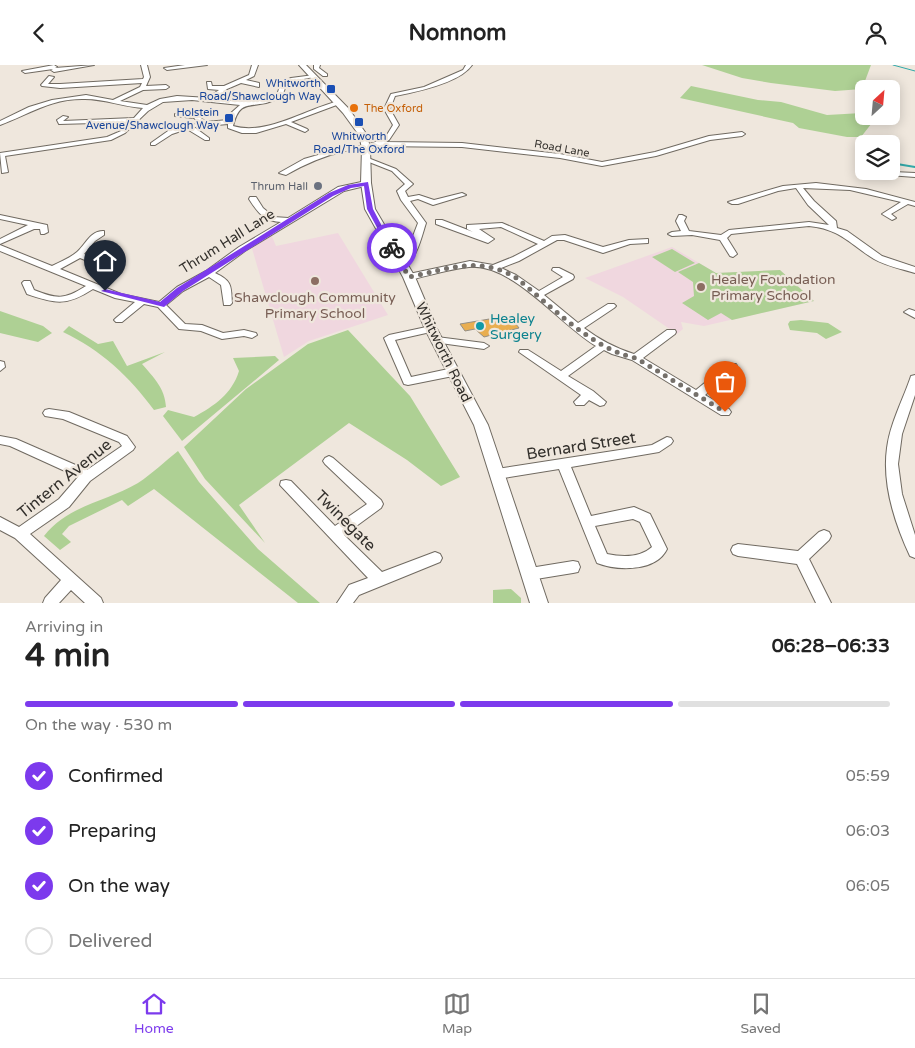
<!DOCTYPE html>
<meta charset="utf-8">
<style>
body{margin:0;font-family:"Varela Round",sans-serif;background:#f6f6f6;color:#222;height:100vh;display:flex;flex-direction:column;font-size:19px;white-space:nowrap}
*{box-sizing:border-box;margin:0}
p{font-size:16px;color:#767676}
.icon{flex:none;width:28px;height:28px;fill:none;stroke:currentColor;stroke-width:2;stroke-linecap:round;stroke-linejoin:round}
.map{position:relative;height:538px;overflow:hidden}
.side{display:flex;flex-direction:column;background:#fff;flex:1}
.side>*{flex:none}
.needle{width:32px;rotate:26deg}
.buttons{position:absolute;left:855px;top:15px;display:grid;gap:10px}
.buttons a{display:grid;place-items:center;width:45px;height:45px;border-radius:8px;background:#fff;box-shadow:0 2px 12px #0003;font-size:25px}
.pin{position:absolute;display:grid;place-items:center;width:42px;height:42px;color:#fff;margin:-51px -21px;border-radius:50% 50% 50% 0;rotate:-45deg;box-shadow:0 0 5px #0007}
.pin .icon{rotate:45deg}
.courier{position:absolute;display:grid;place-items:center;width:50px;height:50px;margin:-25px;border:4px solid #7c3aed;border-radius:50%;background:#fff;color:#222;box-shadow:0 1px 6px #0007}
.head em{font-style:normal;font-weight:800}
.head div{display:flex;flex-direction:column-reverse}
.head{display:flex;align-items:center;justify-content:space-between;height:85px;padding:0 25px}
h1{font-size:32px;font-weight:800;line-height:38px}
.bar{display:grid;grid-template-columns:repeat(4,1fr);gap:8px 5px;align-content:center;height:60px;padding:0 25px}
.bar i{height:6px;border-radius:4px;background:#e0e0e0}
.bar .active{background:#7c3aed}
.bar p{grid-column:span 4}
ol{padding:0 25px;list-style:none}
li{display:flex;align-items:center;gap:15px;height:55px}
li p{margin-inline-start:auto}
li .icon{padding:5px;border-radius:50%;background:#7c3aed;color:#fff;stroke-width:4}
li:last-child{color:#767676}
li i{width:28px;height:28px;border:2px solid #e0e0e0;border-radius:50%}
header{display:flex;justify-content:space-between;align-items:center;height:65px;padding:0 25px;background:#fff;font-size:22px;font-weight:800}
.tabs{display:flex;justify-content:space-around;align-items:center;height:70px;border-top:1px solid #e0e0e0;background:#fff;font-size:14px;color:#767676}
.tabs a{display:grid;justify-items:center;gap:2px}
.tabs .active{color:#7c3aed}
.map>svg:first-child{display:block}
.education{fill:#f0d7df}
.green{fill:#aed094}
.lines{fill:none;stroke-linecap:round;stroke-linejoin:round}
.stream-far1{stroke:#32a8a8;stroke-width:1}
.stream{stroke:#32a8a8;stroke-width:2}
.building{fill:#e9ae50;stroke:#958f85}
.minor-casing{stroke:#706a61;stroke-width:2}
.major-casing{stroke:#706a61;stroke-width:2}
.minor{fill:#fff;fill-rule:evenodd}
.major{fill:#fff;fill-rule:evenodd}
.route{fill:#7c3aed}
.done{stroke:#75706a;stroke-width:5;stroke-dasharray:0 9}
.transit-dot{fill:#1a4fb4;stroke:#efe7dd;stroke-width:2}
.food-dot{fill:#e8710a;stroke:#efe7dd;stroke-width:2}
.worship-dot{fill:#6b7280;stroke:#efe7dd;stroke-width:2}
.education-dot{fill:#8d6e63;stroke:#efe7dd;stroke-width:2}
.culture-dot{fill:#0f9aa8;stroke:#efe7dd;stroke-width:2}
.labels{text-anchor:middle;stroke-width:4.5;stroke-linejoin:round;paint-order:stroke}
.far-transit-label{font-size:11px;fill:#164399;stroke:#efe7dd;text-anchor:end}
.far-food-label{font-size:11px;fill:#c56008;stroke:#efe7dd;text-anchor:start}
.far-street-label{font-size:11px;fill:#33302c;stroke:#efe7dd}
.far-worship-label{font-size:11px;fill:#5b616d;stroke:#efe7dd;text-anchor:end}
.street-label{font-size:14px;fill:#33302c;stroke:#efe7dd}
.education-label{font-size:14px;fill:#785e54;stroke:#efe7dd;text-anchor:start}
.culture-label{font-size:14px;fill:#0d838f;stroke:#efe7dd;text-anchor:start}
.near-street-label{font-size:16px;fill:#33302c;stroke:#efe7dd}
</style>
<header><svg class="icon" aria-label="back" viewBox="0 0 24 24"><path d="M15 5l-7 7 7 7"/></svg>Nomnom<svg class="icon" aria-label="person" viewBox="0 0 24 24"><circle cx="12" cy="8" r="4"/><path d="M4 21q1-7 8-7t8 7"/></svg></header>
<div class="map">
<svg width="915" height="538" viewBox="0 0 915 538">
<rect width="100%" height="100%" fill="#efe7dd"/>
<!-- education -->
<g class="education">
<polygon points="338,168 388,250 309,276 284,292 251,180 271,169 276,181"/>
<polygon points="672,182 716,208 780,205 814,236 704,261 681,257 683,264 677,269 623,232 585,213"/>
</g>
<!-- green -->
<g class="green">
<polygon points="702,0 871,0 862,24 835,26 771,18 742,13"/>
<polygon points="691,21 758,35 781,37 827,50 862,48 864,51 874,51 875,54 861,72 847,72 799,63 793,58 680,33"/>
<polygon points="672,184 695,198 675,207 652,192"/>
<polygon points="699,198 716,208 780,205 814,236 732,255 721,248 708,255 682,238 694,231 693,217 678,207"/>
<polygon points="0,246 43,261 52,268 38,277 0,268"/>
<polygon points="801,255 828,258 842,267 826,274 817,268 790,265 788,259 790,256"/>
<path d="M 69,261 L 98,279 L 113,276 L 127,301 L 165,287 L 142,299 C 154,313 165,323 166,342 L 154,345 C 129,311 101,285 63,267 Z"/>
<polygon points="348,265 410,331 460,412 441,421 407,395 349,358 239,440 265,478 205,414 184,382 246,324 308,279"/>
<path d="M 275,291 L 279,295 L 182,376 L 163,351 L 168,345 L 194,352 C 214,341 232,329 239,306 L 233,293 Z"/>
<path d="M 178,386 L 199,417 L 258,484 L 320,538 L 298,538 L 154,424 L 128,441 L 122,435 L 69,461 L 62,469 L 71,477 L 60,485 L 44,471 C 68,440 106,437 138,418 C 152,409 165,396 178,386 Z"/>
<polygon points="511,524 521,533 521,538 493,538 493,525"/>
</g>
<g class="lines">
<!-- stream-far1 -->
<polyline class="stream-far1" points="893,0 915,6"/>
<!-- stream -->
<g class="stream">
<polyline points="862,94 864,94"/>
<polyline points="891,98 915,102"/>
</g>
</g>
<!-- building -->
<polygon class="building" points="507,251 511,252 519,263 484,272 475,264 465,266 460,259"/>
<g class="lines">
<!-- minor casing -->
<g class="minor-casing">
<g id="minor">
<polygon points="54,0 57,2 55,3 94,0 54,7 51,5 53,4 25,8 22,6"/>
<path d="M 141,0 L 147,0 L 150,12 L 146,21 L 166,20 L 169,22 L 166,24 L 143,25 L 120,36 L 147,40 L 160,34 L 177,31 L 208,33 L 219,25 L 208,24 L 207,17 L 211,17 L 212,21 L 224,21 L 249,10 L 252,0 L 258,0 L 254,11 L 246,15 L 259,18 L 259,22 L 241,18 L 227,24 L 214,34 C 237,37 256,38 277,30 L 281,18 L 291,13 L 314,10 L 314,12 L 293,16 L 286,20 L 282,32 C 277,34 272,36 266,38 C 247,42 239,37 233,61 C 267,71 306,44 339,36 L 342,38 L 291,57 L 307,64 L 308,65 L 305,67 L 286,59 L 256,68 L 242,68 L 228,63 L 228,59 L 194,62 L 209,73 L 209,75 L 205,75 L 187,64 L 172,69 L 155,80 L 151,80 L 151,78 L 168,66 L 200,58 L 194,53 L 175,51 L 175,49 L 198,51 L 206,57 L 228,55 L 231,48 L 240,40 L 192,35 L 163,37 L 148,46 L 125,68 L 111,75 L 5,91 L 8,107 L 2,108 L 0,88 L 107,72 L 121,66 L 130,57 L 59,59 L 57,55 L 63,51 L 68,52 L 63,56 L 134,53 L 143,43 C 124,42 105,34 85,34 C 51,33 30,49 0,60 L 0,56 L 29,42 L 52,35 L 86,30 L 113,35 L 140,22 L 142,18 L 60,23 L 42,21 L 41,20 L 49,11 L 54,12 L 48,19 L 60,19 L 143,14 L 144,12 Z"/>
<polygon points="185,0 207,0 167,5 164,3"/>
<polygon points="314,0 320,0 319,3 327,9 327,11 323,11 314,4"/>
<path d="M 466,0 L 472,0 C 460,18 416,27 395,31 L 390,44 L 399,60 L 389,75 L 385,77 L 462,78 L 560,89 L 602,97 L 655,87 L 709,71 L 742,67 L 745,69 L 742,71 L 710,75 L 656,91 L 602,101 L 560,93 L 462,82 L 376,81 C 366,86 356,84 345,86 C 323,91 305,99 286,110 L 279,108 L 304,94 L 346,82 L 365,81 L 385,73 L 393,60 L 384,44 L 391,29 L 424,22 L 463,5 Z"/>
<path d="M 364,93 L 368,93 L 396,104 L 413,119 L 405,126 L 408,132 L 419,130 L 434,135 L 462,128 L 466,130 L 433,140 L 418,134 L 410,136 L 426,158 C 421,173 417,196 401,202 L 397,199 L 405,192 L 418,158 L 401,135 L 397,126 L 405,119 L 392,106 L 364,95 Z"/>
<polygon points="872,106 915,108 915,112 875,109 873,108"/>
<path d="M 366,116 L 370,118 L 369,120 L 344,126 L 245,186 L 215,208 C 232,216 231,220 232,238 L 230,240 L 224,240 L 221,220 L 209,212 L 183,226 L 166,240 L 185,259 L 202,260 L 223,268 L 244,265 L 256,268 L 257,270 L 252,273 L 244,271 L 222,274 L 201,266 L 179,264 L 158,242 L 144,239 L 122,257 L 116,257 L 114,255 L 116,253 L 135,237 L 115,233 L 93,224 C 67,241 56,239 27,229 L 22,218 L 24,216 L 30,216 L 34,225 C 57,234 64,235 86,221 L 0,186 L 0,180 L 52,201 C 60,197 70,193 77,187 C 85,180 91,165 104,166 L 104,170 L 95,176 L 84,189 L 106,197 L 107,199 L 106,201 L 100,201 L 80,193 L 60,204 L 121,229 L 159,237 L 177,222 L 206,206 L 239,182 L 281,157 C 264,156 258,148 249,134 L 250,132 L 256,132 L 263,143 L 274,152 L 288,153 L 338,122 Z"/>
<path d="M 816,118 L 866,124 L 915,137 L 915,141 L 908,139 L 891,149 L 896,153 L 892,155 L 882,149 L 901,137 L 850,125 L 803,123 L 814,136 L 836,156 L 837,163 L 847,166 L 882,191 L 915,202 L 915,208 C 902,204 886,201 874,194 C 850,179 840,164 809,161 L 731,169 L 727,173 L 737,189 L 733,192 L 730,191 L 720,175 L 692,170 L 672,171 L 668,169 L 672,167 L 681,166 L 676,156 L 679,150 L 682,150 L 686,152 L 684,156 L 689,166 L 721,170 L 729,165 L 809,157 L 829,160 L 808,140 L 796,123 L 778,126 L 738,139 L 732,139 L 728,137 L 783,121 Z"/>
<polygon points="0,150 47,160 48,167 44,169 41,169 40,164 34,164 0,179 0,174 28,160 0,154"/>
<path d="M 436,155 L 442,155 L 473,167 L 467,164 L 467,160 L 502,158 L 544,176 L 552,171 L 565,170 L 603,182 L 629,175 L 648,174 L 648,178 L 630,179 L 603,188 L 564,175 L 557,175 L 519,196 L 501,203 L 516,210 L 539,226 L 563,212 L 552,205 L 553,203 L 559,203 L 573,210 L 574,212 L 573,214 L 544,230 L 578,258 L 608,239 L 614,239 L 616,241 L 614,243 L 584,263 C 600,275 615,283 634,289 L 667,265 L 675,265 L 676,267 L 675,269 L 643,293 L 696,325 L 728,299 L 736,299 L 737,301 L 736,303 L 705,330 L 729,344 L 731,347 L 729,350 L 721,350 L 632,295 L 612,289 L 604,285 L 568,311 L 593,326 L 606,337 L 604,340 L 600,341 L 589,335 L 584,340 L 576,340 L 574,337 L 581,330 L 519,287 L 520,285 L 528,285 L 561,306 L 596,281 C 560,260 513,198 469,202 C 449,204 428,211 409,215 L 405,212 L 409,209 L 470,196 L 493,200 L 513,192 L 538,179 L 501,162 L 479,164 L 494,174 L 488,178 L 436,159 Z"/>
<polygon points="909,244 915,246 915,253 904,247"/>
<polygon points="431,261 436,264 435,266 395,275 411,312 453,303 458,307 453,311 408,320 404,319 384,273 389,270"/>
<polygon points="437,272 484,278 489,281 484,284 433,277 432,275"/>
<polygon points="0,296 4,297 5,302 0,306"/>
<path d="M 915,310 L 915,330 L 902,369 L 898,399 L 902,429 L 915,470 L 915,493 L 910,491 C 895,459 882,419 887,383 C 890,359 902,337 910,314 L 911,311 Z"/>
<polygon points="49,344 69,347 127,371 135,382 133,385 90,416 69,442 30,469 101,533 103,538 85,538 71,525 59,538 43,538 45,533 61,515 15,473 0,465 0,452 19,462 59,434 78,412 10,381 0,379 0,371 16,374 87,405 122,381 119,377 63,354 45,351 43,348 45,345"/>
<path d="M 667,372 L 671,373 L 673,376 L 671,379 L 659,387 L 571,402 L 591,451 L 634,442 L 650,449 L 667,484 C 656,507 617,506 597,498 L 559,404 L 497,414 L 493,413 L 491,409 L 493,405 L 497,404 L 652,380 ZM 633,454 L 640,457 L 652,482 C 640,493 622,492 607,489 L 595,461 Z"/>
<polygon points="329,391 333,393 381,435 383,439 381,443 344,470 382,507 435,487 440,489 442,493 440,497 359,530 353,538 337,538 349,520 368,513 280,420 281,416 286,415 291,416 335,461 367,439 325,399 323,396 325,393"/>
<polygon points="824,465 829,467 831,471 829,475 809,494 831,538 816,538 797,499 738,491 733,489 731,485 733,481 738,479 798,486 819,467"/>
<polygon points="573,496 578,497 580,502 578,507 573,508 530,515 525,514 523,509 525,504 530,503"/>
</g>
</g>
<!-- major casing -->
<g class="major-casing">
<polygon id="major" points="299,0 306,0 349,44 367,70 370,83 371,118 375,144 415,212 437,264 488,360 548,538 530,538 474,360 425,264 403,212 365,144 361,118 362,83 359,70 343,48"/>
</g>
<!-- minor -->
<use href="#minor" class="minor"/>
<!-- major -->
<use href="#major" class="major"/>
</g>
<!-- route -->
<polygon class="route" points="368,117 373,144 394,184 388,183 367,144 364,121 351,123 333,131 183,226 164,242 101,226 105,224 160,237 177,223 329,128 348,120"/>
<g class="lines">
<!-- done -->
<path class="done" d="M 392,183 L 409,212 C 448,204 478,191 515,212 C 549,239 593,285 636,293 L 725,347"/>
</g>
<!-- markers -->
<g class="transit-dot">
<rect x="326" y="19" width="10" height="10" rx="2.5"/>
<rect x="224" y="48" width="10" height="10" rx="2.5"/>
<rect x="354" y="52" width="10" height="10" rx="2.5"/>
</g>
<circle class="food-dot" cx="354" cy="43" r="5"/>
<circle class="worship-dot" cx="318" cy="121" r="5"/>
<g class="education-dot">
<circle cx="315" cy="216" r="5"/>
<circle cx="701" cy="222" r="5"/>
</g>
<circle class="culture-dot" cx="480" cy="261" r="5"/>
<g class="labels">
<!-- far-transit labels -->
<g class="far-transit-label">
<text x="321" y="22">Whitworth<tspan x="321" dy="13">Road/Shawclough Way</tspan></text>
<text x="219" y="51">Holstein<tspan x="219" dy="13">Avenue/Shawclough Way</tspan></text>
<text x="359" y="75" text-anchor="middle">Whitworth<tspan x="359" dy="13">Road/The Oxford</tspan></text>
</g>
<!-- far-food labels -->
<g class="far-food-label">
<text x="364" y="47">The Oxford</text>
</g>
<!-- far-street labels -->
<g class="far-street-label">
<text transform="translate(562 83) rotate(10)" y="4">Road Lane</text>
</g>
<!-- far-worship labels -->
<g class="far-worship-label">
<text x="308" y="125">Thrum Hall</text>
</g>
<!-- street labels -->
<g class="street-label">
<text transform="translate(227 176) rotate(-32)" y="5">Thrum Hall Lane</text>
<text transform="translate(444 287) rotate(64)" y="5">Whitworth Road</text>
</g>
<!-- education labels -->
<g class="education-label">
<text x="711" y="219">Healey Foundation<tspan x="711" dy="16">Primary School</tspan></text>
<text x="315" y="237" text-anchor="middle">Shawclough Community<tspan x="315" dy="16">Primary School</tspan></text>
</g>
<!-- culture labels -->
<g class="culture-label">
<text x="490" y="258">Healey<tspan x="490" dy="16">Surgery</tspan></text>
</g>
<!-- near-street labels -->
<g class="near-street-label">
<text transform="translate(581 380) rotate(-9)" y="6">Bernard Street</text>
<text transform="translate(64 413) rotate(-39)" y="6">Tintern Avenue</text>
<text transform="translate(346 455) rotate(45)" y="6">Twinegate</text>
</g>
</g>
</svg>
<div class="buttons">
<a><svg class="needle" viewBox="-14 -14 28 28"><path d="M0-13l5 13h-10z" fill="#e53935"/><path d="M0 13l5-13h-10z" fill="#767676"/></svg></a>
<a><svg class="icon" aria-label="layers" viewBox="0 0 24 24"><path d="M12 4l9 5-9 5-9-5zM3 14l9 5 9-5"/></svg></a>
</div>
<div class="pin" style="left:725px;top:347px;background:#ea580c"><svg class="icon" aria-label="bag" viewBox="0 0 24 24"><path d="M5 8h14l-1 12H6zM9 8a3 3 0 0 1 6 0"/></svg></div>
<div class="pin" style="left:105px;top:226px;background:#1f2937"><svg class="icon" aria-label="home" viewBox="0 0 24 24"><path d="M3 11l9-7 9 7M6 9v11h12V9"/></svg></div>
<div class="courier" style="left:392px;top:183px"><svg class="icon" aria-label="bike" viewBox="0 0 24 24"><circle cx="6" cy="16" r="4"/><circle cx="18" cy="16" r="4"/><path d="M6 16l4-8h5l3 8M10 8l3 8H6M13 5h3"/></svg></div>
</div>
<section class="side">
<div class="head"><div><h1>4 min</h1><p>Arriving in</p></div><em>06:28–06:33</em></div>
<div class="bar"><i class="active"></i><i class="active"></i><i class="active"></i><i></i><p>On the way · 530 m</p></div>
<ol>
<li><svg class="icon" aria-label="check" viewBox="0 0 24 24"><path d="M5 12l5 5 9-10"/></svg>Confirmed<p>05:59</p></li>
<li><svg class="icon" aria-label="check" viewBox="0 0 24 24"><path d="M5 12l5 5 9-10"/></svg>Preparing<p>06:03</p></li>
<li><svg class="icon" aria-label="check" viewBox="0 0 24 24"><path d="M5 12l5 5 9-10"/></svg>On the way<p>06:05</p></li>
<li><i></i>Delivered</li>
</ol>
</section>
<nav class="tabs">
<a class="active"><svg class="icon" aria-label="home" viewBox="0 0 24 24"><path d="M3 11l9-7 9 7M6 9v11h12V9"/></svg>Home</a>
<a><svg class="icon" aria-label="map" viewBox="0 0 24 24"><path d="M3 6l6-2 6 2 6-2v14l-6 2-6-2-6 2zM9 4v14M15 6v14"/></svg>Map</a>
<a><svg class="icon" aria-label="saved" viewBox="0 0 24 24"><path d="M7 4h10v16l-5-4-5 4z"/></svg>Saved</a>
</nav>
